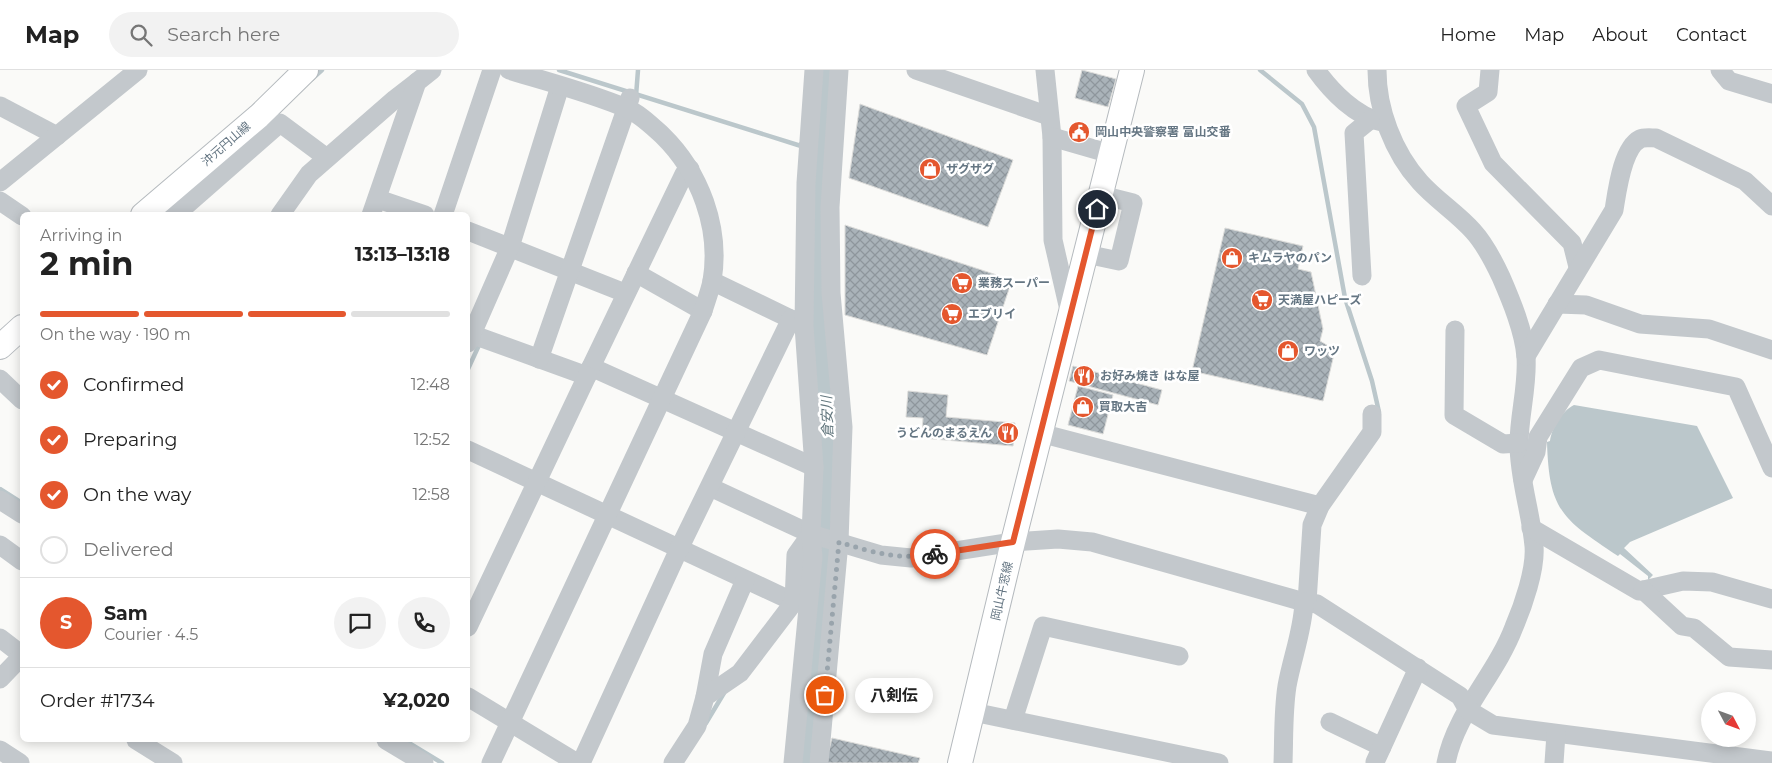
<!DOCTYPE html>
<meta charset="utf-8">
<style>
body{margin:0;font-family:Montserrat,"Noto Sans JP",sans-serif;background:#f2f2f2;color:#222;height:100vh;display:flex;flex-direction:column;font-size:19px;white-space:nowrap}
*{box-sizing:border-box;margin:0}
p{font-size:16px;color:#767676}
.icon{flex:none;width:28px;height:28px;fill:none;stroke:currentColor;stroke-width:2;stroke-linecap:round;stroke-linejoin:round}
.map{position:relative;flex:1;overflow:hidden}
.side{position:absolute;left:20px;top:142px;width:450px;height:530px;display:flex;flex-direction:column;background:#fff;border-radius:8px;box-shadow:0 2px 12px #0003}
.side>*{flex:none}
.needle{width:32px;rotate:131deg}
.tools{position:absolute;left:1701px;top:622px;display:grid;gap:10px}
.tools a{display:grid;place-items:center;width:55px;height:55px;border-radius:50%;background:#fff;box-shadow:0 2px 12px #0003;font-size:25px}
.pin{position:absolute;display:grid;place-items:center;width:42px;height:42px;color:#fff;margin:-21px;border:2px solid #fff;border-radius:50%;box-shadow:0 1px 5px #0007}
.courier{position:absolute;display:grid;place-items:center;width:50px;height:50px;margin:-25px;border:4px solid #e4572e;border-radius:50%;background:#fff;color:#222;box-shadow:0 1px 6px #0007}
.bubble{position:absolute;height:35px;border-radius:18px;background:#fff;box-shadow:0 2px 12px #0003;font-size:16px;font-weight:700;line-height:35px;text-align:center}
.summary em{font-style:normal;font-weight:700}
.summary div{display:flex;flex-direction:column-reverse}
.summary{display:flex;align-items:center;justify-content:space-between;height:85px;padding:0 20px}
h1{font-size:32px;font-weight:700;line-height:38px}
.bar{display:grid;grid-template-columns:repeat(4,1fr);gap:8px 5px;align-content:center;height:60px;padding:0 20px}
.bar i{height:6px;border-radius:4px;background:#e0e0e0}
.bar .selected{background:#e4572e}
.bar p{grid-column:span 4}
.line{display:flex;align-items:center;gap:12px;padding:0 20px;border-top:1px solid #e0e0e0}
.line div{flex:1}
.round{display:grid;place-items:center;flex:none;width:52px;height:52px;border-radius:26px;background:#f2f2f2}
ol{padding:0 20px;list-style:none}
li{display:flex;align-items:center;gap:15px;height:55px}
li p{margin-inline-start:auto}
li .icon{padding:5px;border-radius:50%;background:#e4572e;color:#fff;stroke-width:4}
li:last-child{color:#767676}
li i{width:28px;height:28px;border:2px solid #e0e0e0;border-radius:50%}
header{display:flex;align-items:center;gap:30px;box-sizing:border-box;height:70px;padding:0 25px;background:#fff;border-bottom:1px solid #e0e0e0}
header strong{font-size:24px}
nav{display:flex;gap:28px;margin-inline-start:auto;font-size:18px}
.search{width:350px;height:45px;background:#f2f2f2;display:flex;align-items:center;gap:12px;box-sizing:border-box;padding:0 18px;border-radius:28px;color:#767676;font-size:19px}
.map>svg:first-child{display:block}
.water{fill:#bbc7cb}
.lines{fill:none;stroke-linecap:round;stroke-linejoin:round}
.stream{stroke:#bbc7cb;stroke-width:4.5}
.river{stroke:#bbc7cb;stroke-width:26}
.building{fill:url(#building-cross-hatch);stroke:#dcdcda}
.major-casing{stroke:#b5babe;stroke-width:26}
.minor{stroke:#c3c8cc;stroke-width:19}
.major{stroke:#fff;stroke-width:24}
.done{stroke:#99a4ac;stroke-width:5;stroke-dasharray:0 9}
.route{stroke:#e4572e;stroke-width:6}
.labels{text-anchor:middle;stroke-width:5;stroke-linejoin:round;paint-order:stroke}
.poi-label{font-size:12px;font-weight:bold;fill:#657683;stroke:#fff;text-anchor:start}
.street-label{font-size:12px;fill:#657683;stroke:#fff}
.water-label{font-size:14px;font-style:italic;fill:#60757c;stroke:#fff}
</style>
<header>
<strong>Map</strong>
<div class="search"><svg class="icon" aria-label="search" viewBox="0 0 24 24"><circle cx="10" cy="10" r="6"/><path d="M15 15l6 6"/></svg>Search here</div>
<nav><a>Home</a><a>Map</a><a>About</a><a>Contact</a></nav>
</header>
<div class="map">
<svg width="1772" height="693" viewBox="0 0 1772 693">
<defs>
<pattern id="building-cross-hatch" width="8" height="8" patternUnits="userSpaceOnUse" patternTransform="scale(1.25)"><rect width="8" height="8" fill="#aab3b9"/><path d="M0 0l8 8M0 8l8-8" fill="none" stroke="#8e969c"/></pattern>
</defs>
<rect width="100%" height="100%" fill="#fafaf8"/>
<!-- water -->
<path class="water" d="M 1574,335 L 1697,356 L 1733,428 L 1630,472 L 1624,478 L 1653,505 L 1648,510 L 1648,506 L 1620,484 L 1618,486 C 1563,449 1549,442 1547,372 L 1550,371 C 1552,357 1562,341 1574,335 Z"/>
<g class="lines">
<!-- stream -->
<g class="stream">
<polyline points="559,0 801,76 801,74"/>
<polyline points="1260,0 1302,34 1314,57 1345,228 1372,311 1379,342"/>
<polyline points="312,9 322,0"/>
<polyline points="636,26 638,0"/>
<polyline points="468,299 480,273"/>
<polyline points="0,419 22,433"/>
<polyline points="706,653 724,623"/>
<polyline points="404,670 442,693"/>
</g>
<!-- river -->
<polyline class="river" points="805,693 826,479 828,364 818,125 828,0"/>
</g>
<!-- building -->
<g class="building">
<polygon points="1082,0 1116,9 1108,37 1075,28"/>
<polygon points="860,34 1013,90 988,157 849,108"/>
<polygon points="845,155 1012,210 987,285 845,245"/>
<polygon points="1225,158 1303,176 1298,199 1311,202 1323,259 1320,271 1335,280 1323,331 1192,301"/>
<polygon points="1073,296 1162,320 1158,335 1069,311"/>
<polygon points="1078,316 1113,325 1103,364 1068,355"/>
<polygon points="908,321 948,325 946,347 1015,353 1013,376 922,368 923,348 906,347"/>
<polygon points="832,668 920,688 918,693 826,693"/>
</g>
<g class="lines">
<!-- major casing -->
<g class="major-casing">
<g id="major">
<polyline points="143,145 259,46 306,0"/>
<polyline points="0,277 22,257"/>
<polyline points="960,693 1013,472 1132,0"/>
</g>
</g>
<!-- minor -->
<g class="minor">
<polyline points="916,0 1049,46"/>
<polyline points="1045,0 1052,67 1053,170 1070,244"/>
<path d="M 1316,0 C 1331,21 1356,47 1382,52"/>
<path d="M 1377,0 C 1377,39 1393,82 1420,112 C 1436,130 1457,143 1473,161 C 1484,173 1494,192 1501,207 C 1511,230 1524,261 1526,287 C 1528,316 1519,345 1519,374 C 1519,409 1531,442 1534,476 C 1536,499 1523,536 1514,557 C 1496,605 1456,642 1446,693"/>
<polyline points="1490,0 1488,22 1466,36 1493,93 1572,173 1578,197"/>
<polyline points="1720,0 1729,11 1772,24"/>
<polyline points="0,36 57,66"/>
<polyline points="1052,67 1111,84"/>
<polyline points="0,112 138,0"/>
<polyline points="378,129 425,145"/>
<polyline points="0,131 22,146"/>
<polyline points="175,145 280,53 327,88"/>
<polyline points="280,145 309,104 395,29 417,12"/>
<polyline points="371,145 417,12 432,0"/>
<polyline points="443,145 492,0"/>
<polyline points="468,161 625,223"/>
<polyline points="1086,184 1119,191 1133,133 1101,125"/>
<polyline points="636,203 703,241"/>
<polyline points="1362,206 1354,63 1370,50"/>
<polyline points="712,211 801,254"/>
<polyline points="1557,234 1586,235 1640,254 1709,259 1772,280"/>
<polyline points="1455,260 1454,345 1503,374 1519,373"/>
<polyline points="468,263 587,306 591,297 814,397"/>
<polyline points="468,273 510,177 560,16"/>
<path d="M 1526,286 L 1614,140 C 1617,122 1622,78 1640,69 C 1644,67 1651,68 1656,68 L 1745,111 L 1772,136"/>
<polyline points="539,289 630,28"/>
<polyline points="591,297 684,104 690,99"/>
<polyline points="0,309 22,330"/>
<polyline points="1040,363 1320,436"/>
<polyline points="468,380 794,532"/>
<polyline points="1523,410 1536,382 1538,367 1581,298 1599,290 1736,317 1772,398"/>
<polyline points="710,417 811,464 881,485 911,488 1013,472 1058,469 1092,472 1304,532 1317,534 1460,626 1468,640 1493,655 1772,691"/>
<polyline points="0,430 22,444"/>
<polyline points="1531,458 1639,521 1683,511 1712,512 1772,529"/>
<polyline points="0,475 22,491"/>
<polyline points="1643,520 1682,556 1694,558 1729,587 1772,590"/>
<polyline points="1307,532 1312,455 1320,436 1372,362 1372,344"/>
<polyline points="468,557 587,306"/>
<polyline points="0,568 22,585"/>
<polyline points="0,609 22,586"/>
<polyline points="468,627 577,693"/>
<polyline points="705,627 713,584 745,510"/>
<polyline points="973,642 1219,693"/>
<polyline points="1013,650 1043,556 1179,586"/>
<polyline points="1330,652 1382,677"/>
<polyline points="136,670 173,693"/>
<polyline points="386,670 424,693"/>
<polyline points="0,680 20,693"/>
<polyline points="1375,692 1418,598"/>
<path d="M 491,693 L 703,241 C 706,231 710,221 712,211 C 721,158 700,102 662,65 C 651,55 640,44 626,38 C 588,22 548,12 509,0"/>
<polyline points="581,693 679,479 791,249"/>
<polyline points="673,693 697,656 705,627 740,603 794,532 796,485 811,464"/>
<polyline points="793,693 813,487 811,464 814,397 804,256 806,113 814,0"/>
<polyline points="819,693 839,472 843,357 831,223 830,137 839,0"/>
<path d="M 1283,693 C 1284,667 1283,642 1287,616 C 1292,588 1303,560 1304,532"/>
<polyline points="1554,693 1556,664"/>
</g>
<!-- major -->
<use href="#major" class="major"/>
</g>
<g class="lines">
<!-- done -->
<path class="done" d="M 825,625 L 839,472 C 874,483 898,490 935,484"/>
<!-- route -->
<polyline class="route" points="935,484 1013,472 1097,139"/>
</g>
<!-- icons -->
<defs>
<g id="civic-disc" transform="scale(1.125)"><circle r="9.5" fill="#e4572e" stroke="#fff"/><path d="M-.6-6.5H3V-4.5H.6V-3L4-1V1h2V6H-6V1h2V-1L-.6-3ZM-1.2 2.5V6h2.4V2.5Z" fill="#fff"/></g>
<g id="shop-disc" transform="scale(1.125)"><circle r="9.5" fill="#e4572e" stroke="#fff"/><path d="M-5-2.5h2.3a2.7 3.5 0 0 1 5.4 0H5L5.5 6h-11ZM-1.5-2.5h3a1.5 2.3 0 0 0-3 0Z" fill="#fff"/></g>
<g id="supermarket-disc" transform="scale(1.125)"><circle r="9.5" fill="#e4572e" stroke="#fff"/><path d="M-6-5.5h2.5l.6 2H6L4.5 2H-2.5L-4.4-4H-6ZM-1.5 3.2a1.3 1.3 0 1 0 .1 0ZM3 3.2a1.3 1.3 0 1 0 .1 0Z" fill="#fff"/></g>
<g id="restaurant-disc" transform="scale(1.125)"><circle r="9.5" fill="#e4572e" stroke="#fff"/><path d="M-5-6h1v4h1v-4h1v4h1v-4h1v5L-1.5 .5V6h-2V.5L-5-1ZM5-6V6H3V1.5H1.5Q1.5-4 5-6Z" fill="#fff"/></g>
</defs>
<g fill-rule="evenodd">
<use href="#civic-disc" x="1079" y="62"/>
<use href="#shop-disc" x="930" y="99"/>
<use href="#shop-disc" x="1232" y="188"/>
<use href="#supermarket-disc" x="962" y="213"/>
<use href="#supermarket-disc" x="1262" y="230"/>
<use href="#supermarket-disc" x="952" y="244"/>
<use href="#shop-disc" x="1288" y="281"/>
<use href="#restaurant-disc" x="1084" y="306"/>
<use href="#shop-disc" x="1083" y="337"/>
<use href="#restaurant-disc" x="1008" y="363"/>
</g>
<g class="labels">
<!-- poi labels -->
<g class="poi-label">
<text x="1095" y="66">岡山中央警察署 富山交番</text>
<text x="946" y="103">ザグザグ</text>
<text x="1248" y="192">キムラヤのパン</text>
<text x="978" y="217">業務スーパー</text>
<text x="1278" y="234">天満屋ハピーズ</text>
<text x="968" y="248">エブリイ</text>
<text x="1304" y="285">ワッツ</text>
<text x="1100" y="310">お好み焼き はな屋</text>
<text x="1099" y="341">買取大吉</text>
<text x="992" y="367" text-anchor="end">うどんのまるえん</text>
</g>
<!-- street labels -->
<g class="street-label">
<text transform="translate(226 74) rotate(-41)" y="4">沖元円山線</text>
<text transform="translate(1002 521) rotate(-77)" y="4">岡山牛窓線</text>
</g>
<!-- water labels -->
<g class="water-label">
<text transform="translate(827 347) rotate(-92)" y="5">倉安川</text>
</g>
</g>
</svg>
<div class="tools">
<a><svg class="needle" viewBox="-14 -14 28 28"><path d="M0-13l5 13h-10z" fill="#e53935"/><path d="M0 13l5-13h-10z" fill="#767676"/></svg></a>
</div>
<div class="pin" style="left:825px;top:625px;background:#ea580c"><svg class="icon" aria-label="bag" viewBox="0 0 24 24"><path d="M5 8h14l-1 12H6zM9 8a3 3 0 0 1 6 0"/></svg></div>
<div class="pin" style="left:1097px;top:139px;background:#1f2937"><svg class="icon" aria-label="home" viewBox="0 0 24 24"><path d="M3 11l9-7 9 7M6 9v11h12V9"/></svg></div>
<div class="courier" style="left:935px;top:484px"><svg class="icon" aria-label="bike" viewBox="0 0 24 24"><circle cx="6" cy="16" r="4"/><circle cx="18" cy="16" r="4"/><path d="M6 16l4-8h5l3 8M10 8l3 8H6M13 5h3"/></svg></div>
<div class="bubble" style="left:855px;top:608px;width:78px">八剣伝</div>
<section class="side">
<div class="summary"><div><h1>2 min</h1><p>Arriving in</p></div><em>13:13–13:18</em></div>
<div class="bar"><i class="selected"></i><i class="selected"></i><i class="selected"></i><i></i><p>On the way · 190 m</p></div>
<ol>
<li><svg class="icon" aria-label="check" viewBox="0 0 24 24"><path d="M5 12l5 5 9-10"/></svg>Confirmed<p>12:48</p></li>
<li><svg class="icon" aria-label="check" viewBox="0 0 24 24"><path d="M5 12l5 5 9-10"/></svg>Preparing<p>12:52</p></li>
<li><svg class="icon" aria-label="check" viewBox="0 0 24 24"><path d="M5 12l5 5 9-10"/></svg>On the way<p>12:58</p></li>
<li><i></i>Delivered</li>
</ol>
<div class="line" style="height:90px"><b class="round" style="background:#e4572e;color:#fff">S</b><div><b>Sam</b><p>Courier · 4.5</p></div><a class="round"><svg class="icon" aria-label="chat" viewBox="0 0 24 24"><path d="M4 5h16v11H9l-5 4z"/></svg></a><a class="round"><svg class="icon" aria-label="phone" viewBox="0 0 24 24"><path d="M5 4h4l2 5-3 2q2 4 5 5l2-3 5 2v4C11 20 4 13 5 4z"/></svg></a></div>
<div class="line" style="height:65px"><div>Order #1734</div><b>¥2,020</b></div>
</section>
</div>
